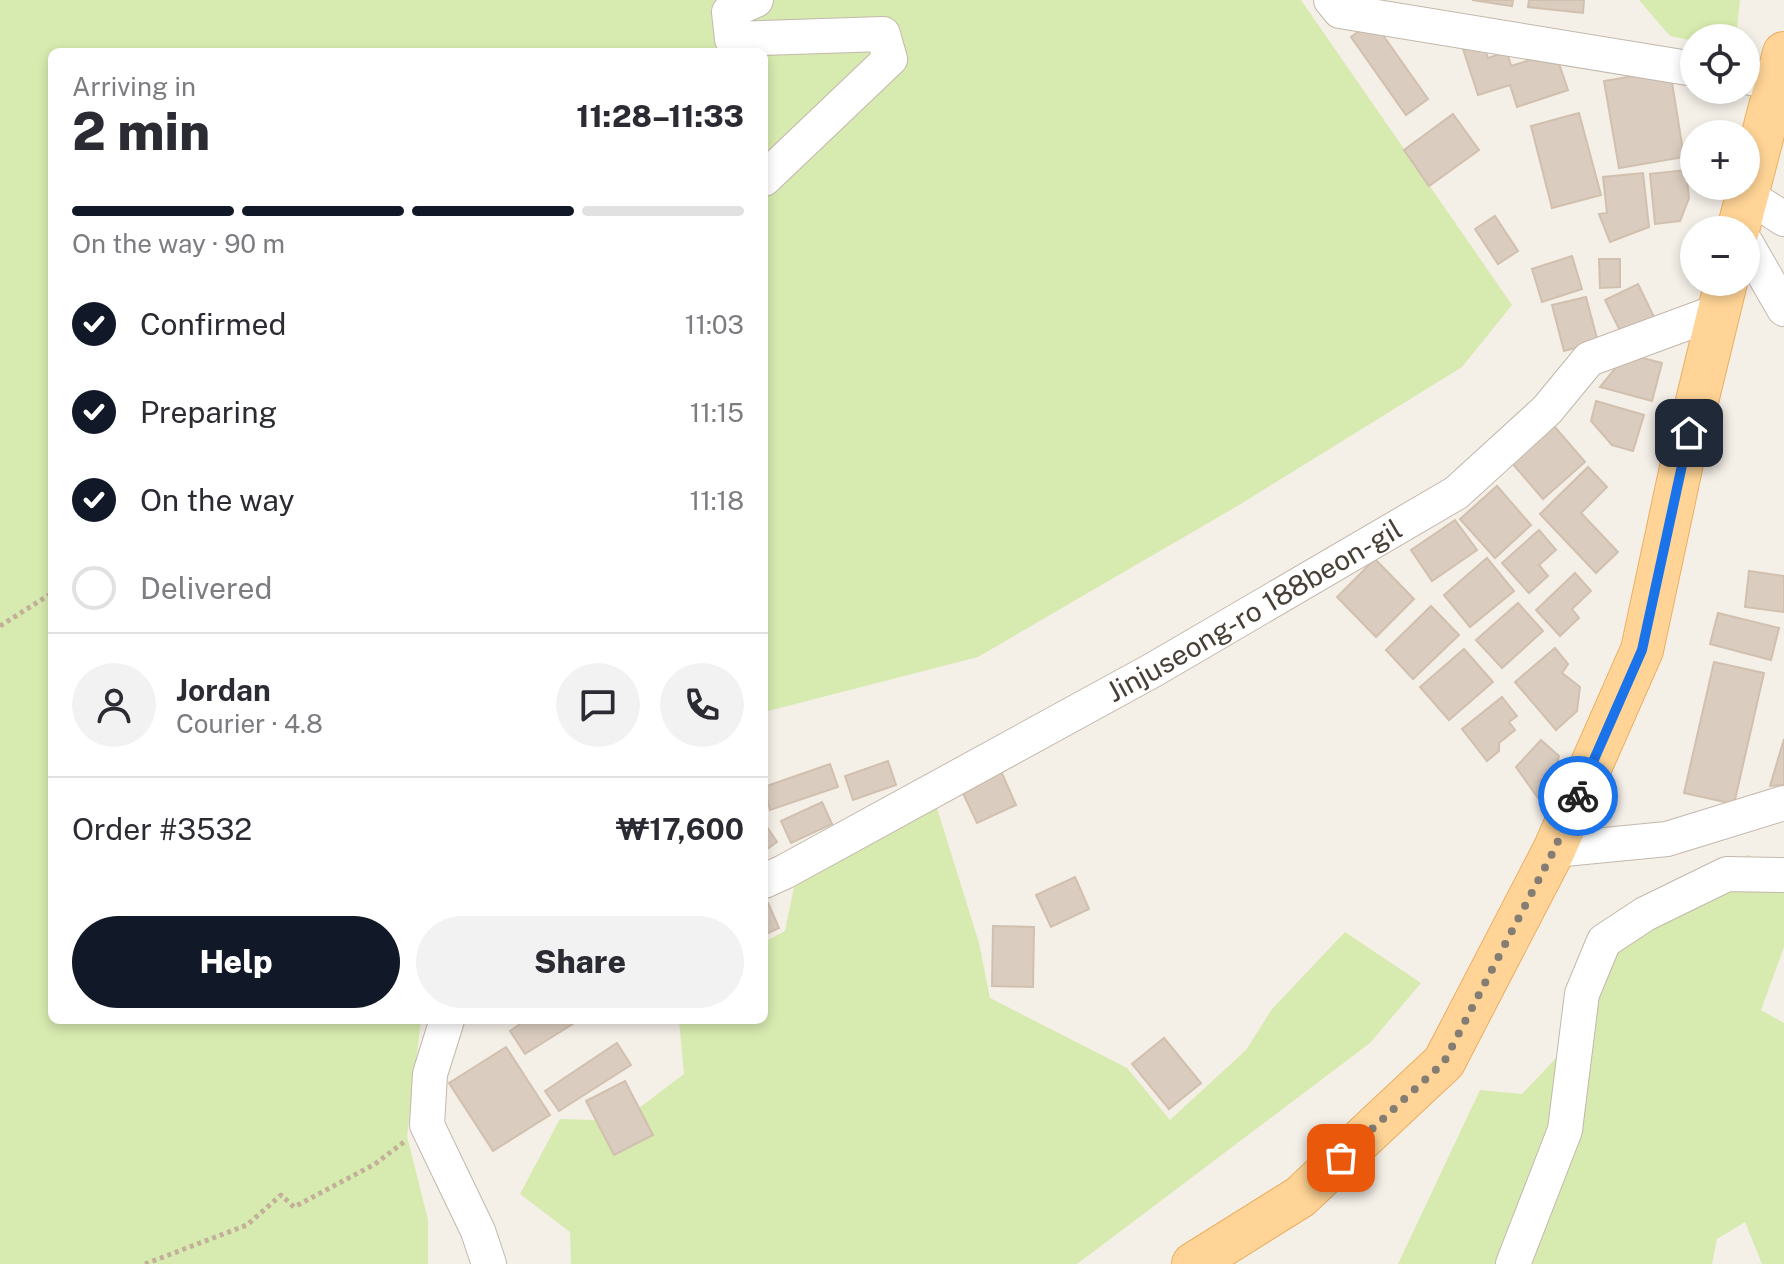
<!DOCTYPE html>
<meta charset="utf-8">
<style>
body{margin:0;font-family:"Public Sans",sans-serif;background:#f2f2f3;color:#2b2b33;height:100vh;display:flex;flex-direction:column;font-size:30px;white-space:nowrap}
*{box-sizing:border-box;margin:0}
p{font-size:26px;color:#7c7c81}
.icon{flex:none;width:44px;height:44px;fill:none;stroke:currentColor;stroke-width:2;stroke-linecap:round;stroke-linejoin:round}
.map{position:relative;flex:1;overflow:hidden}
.drawer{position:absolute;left:48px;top:48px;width:720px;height:976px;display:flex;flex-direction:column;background:#fff;border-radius:12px;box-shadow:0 4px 12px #0003}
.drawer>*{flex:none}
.tools{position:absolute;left:1680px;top:24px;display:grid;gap:16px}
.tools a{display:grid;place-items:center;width:80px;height:80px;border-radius:50%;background:#fff;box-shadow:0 4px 12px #0003;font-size:40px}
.pin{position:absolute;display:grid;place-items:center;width:68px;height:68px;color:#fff;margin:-34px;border-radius:16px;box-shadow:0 4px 12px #0006}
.courier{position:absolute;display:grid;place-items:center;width:80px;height:80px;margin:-40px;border:6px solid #1a73e8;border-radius:50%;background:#fff;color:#222;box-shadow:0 2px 10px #0007}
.overview em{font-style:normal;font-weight:800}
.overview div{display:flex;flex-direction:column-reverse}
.overview{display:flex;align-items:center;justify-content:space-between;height:136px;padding:0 24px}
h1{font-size:52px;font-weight:800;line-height:60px}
.bar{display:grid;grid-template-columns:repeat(4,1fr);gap:12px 8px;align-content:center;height:96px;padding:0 24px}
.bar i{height:10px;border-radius:6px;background:#e1e1e2}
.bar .current{background:#111827}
.bar p{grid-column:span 4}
.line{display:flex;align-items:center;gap:20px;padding:0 24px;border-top:2px solid #e1e1e2}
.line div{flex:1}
.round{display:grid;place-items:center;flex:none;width:84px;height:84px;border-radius:42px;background:#f2f2f3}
ol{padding:0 24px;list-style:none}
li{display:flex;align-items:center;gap:24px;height:88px}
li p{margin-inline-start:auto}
li .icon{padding:8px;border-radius:50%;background:#111827;color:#fff;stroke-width:4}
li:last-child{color:#7c7c81}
li i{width:44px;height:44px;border:4px solid #e1e1e2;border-radius:50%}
.primary-button{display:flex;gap:16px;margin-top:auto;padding:16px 24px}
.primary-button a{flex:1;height:92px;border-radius:48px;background:#111827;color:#fff;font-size:32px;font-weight:800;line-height:92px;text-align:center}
.primary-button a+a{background:#f2f2f3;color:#2b2b33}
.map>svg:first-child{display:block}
.green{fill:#d7eaaf}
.building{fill:#daccbf;stroke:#d2c0af;stroke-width:2}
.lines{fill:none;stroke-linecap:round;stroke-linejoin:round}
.minor-casing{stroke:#c3b8ac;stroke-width:36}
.major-casing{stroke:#e9af61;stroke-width:44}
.path{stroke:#c3af9a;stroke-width:5;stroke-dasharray:4 4;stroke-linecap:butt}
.minor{stroke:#fff;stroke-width:34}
.major{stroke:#ffd496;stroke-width:42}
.done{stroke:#847d74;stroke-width:8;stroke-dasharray:0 14.4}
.route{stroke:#1a73e8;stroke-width:10}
.labels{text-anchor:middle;stroke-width:7;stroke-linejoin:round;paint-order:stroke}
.street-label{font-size:28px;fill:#483f36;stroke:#fff}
</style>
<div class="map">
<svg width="1784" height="1264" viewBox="0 0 1784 1264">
<rect width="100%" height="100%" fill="#f4efe7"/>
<!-- green -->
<g class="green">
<polygon points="0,0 1301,0 1512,305 1462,367 1239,505 978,657 764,712 764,52 52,52 52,1020 421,1020 407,1136 428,1220 428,1264 0,1264"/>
<polygon points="1639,0 1740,0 1736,38 1694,38 1694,41 1670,36"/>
<polygon points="936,805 979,943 990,998 1127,1068 1170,1120 1246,1050 1272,1009 1345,932 1421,983 1370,1043 1077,1264 571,1264 570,1232 520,1194 560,1119 622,1121 684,1074 679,1020 764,1020 764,942 785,931 795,882"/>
<polygon points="1747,855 1784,867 1784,947 1761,1010 1784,1023 1784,1264 1762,1264 1745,1222 1717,1239 1712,1264 1398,1264 1480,1090 1522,1094 1592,1020 1624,928"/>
</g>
<!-- building -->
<g class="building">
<polygon points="1472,0 1513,0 1512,6"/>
<polygon points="1529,0 1584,0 1583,13 1528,7"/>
<polygon points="1373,21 1428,99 1406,115 1351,37"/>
<polygon points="1483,43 1488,58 1507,52 1511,66 1555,52 1568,90 1517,107 1510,85 1478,95 1463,49"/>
<polygon points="1670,70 1684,157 1619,168 1604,81"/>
<polygon points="1579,113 1601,195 1552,208 1531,126"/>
<polygon points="1453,114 1479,150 1429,186 1404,150"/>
<polygon points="1686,170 1689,198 1680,221 1655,224 1650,174"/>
<polygon points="1643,173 1649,227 1610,242 1599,214 1607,213 1603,177"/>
<polygon points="1495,216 1518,251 1498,264 1475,229"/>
<polygon points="1572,256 1582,289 1542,302 1532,269"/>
<polygon points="1599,259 1620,259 1620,287 1600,288"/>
<polygon points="1638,284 1654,317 1621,333 1605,300"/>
<polygon points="1586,297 1598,342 1564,351 1552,305"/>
<polygon points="1627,354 1662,363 1652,401 1600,387"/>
<polygon points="1596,401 1644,415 1633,451 1612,445 1591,421"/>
<polygon points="1554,426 1585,462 1543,499 1512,463"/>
<polygon points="1588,467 1607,487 1581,513 1618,552 1596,573 1540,514"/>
<polygon points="1497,486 1531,525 1495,558 1460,519"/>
<polygon points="1455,520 1477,550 1432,581 1411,550"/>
<polygon points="1539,530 1556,550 1539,565 1548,576 1529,593 1502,563"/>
<polygon points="1487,558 1514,591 1470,627 1444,595"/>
<polygon points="1375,559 1414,599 1376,637 1337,597"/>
<polygon points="1749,571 1784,576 1784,612 1745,607"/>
<polygon points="1575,573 1591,591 1572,609 1579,618 1560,636 1536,610"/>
<polygon points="1518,603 1543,631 1502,668 1476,640"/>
<polygon points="1431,606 1459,635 1413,679 1386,650"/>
<polygon points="1718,613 1779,628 1771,660 1710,644"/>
<polygon points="1555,648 1568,664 1562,673 1580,687 1577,711 1556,730 1515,682"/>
<polygon points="1464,649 1493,682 1449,720 1420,687"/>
<polygon points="1714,662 1764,673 1734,804 1684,793"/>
<polygon points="1502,697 1517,716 1509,722 1515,730 1499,743 1499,751 1487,761 1462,729"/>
<polygon points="1784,739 1784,785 1770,786"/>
<polygon points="1541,740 1559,756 1553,779 1538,798 1516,767"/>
<polygon points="888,761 896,785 853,800 845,776"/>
<polygon points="830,764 838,787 770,810 764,787"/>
<polygon points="1000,769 1016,805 977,823 960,787"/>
<polygon points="822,802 832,824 791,843 781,821"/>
<polygon points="767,827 777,842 764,851 764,829"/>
<polygon points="1075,877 1089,909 1051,927 1036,895"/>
<polygon points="768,903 779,928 764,935 764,905"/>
<polygon points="993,926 1034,927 1033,987 992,986"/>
<polygon points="526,1020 579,1020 525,1054 510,1031"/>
<polygon points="1164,1038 1201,1083 1169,1109 1132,1064"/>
<polygon points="617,1043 631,1065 559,1111 545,1091"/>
<polygon points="506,1047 550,1115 493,1151 449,1083"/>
<polygon points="625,1081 653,1135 614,1155 586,1101"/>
</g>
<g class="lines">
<!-- minor casing -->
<g class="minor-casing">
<g id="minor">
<polyline points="756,0 729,12 732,39 883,34 890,59 764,179"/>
<polyline points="1331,0 1340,11 1694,69"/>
<polyline points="1746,77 1778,83"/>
<polyline points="1747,195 1784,219"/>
<polyline points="1746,243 1784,309"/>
<polyline points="1554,850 1667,839 1784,803"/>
<path id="s1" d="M 764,881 L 784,872 L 1153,670 L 1456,493 L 1547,410 L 1589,359 L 1719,311"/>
<polyline points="447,1020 430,1074 427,1125 478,1231 489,1264"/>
<polyline points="1513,1264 1565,1130 1582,994 1604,941 1645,914 1727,874 1784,875"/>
</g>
</g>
<!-- major casing -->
<g class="major-casing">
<g id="major">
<polyline points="1738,230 1784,53"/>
<polyline points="1193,1264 1300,1197 1444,1062 1554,850 1642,650 1682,463 1726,282"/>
</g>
</g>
<!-- path -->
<g class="path">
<polyline points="0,626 52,593"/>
<polyline points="145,1264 247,1225 281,1195 294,1207 375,1164 404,1142"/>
</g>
<!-- minor -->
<use href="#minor" class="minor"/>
<!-- major -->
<use href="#major" class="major"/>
</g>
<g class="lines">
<!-- done -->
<polyline class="done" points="1341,1158 1444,1062 1554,850 1578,796"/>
<!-- route -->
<polyline class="route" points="1578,796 1642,650 1689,433"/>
</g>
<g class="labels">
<!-- street labels -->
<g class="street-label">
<text dy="10" stroke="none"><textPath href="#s1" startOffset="560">Jinjuseong-ro 188beon-gil</textPath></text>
</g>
</g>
</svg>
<div class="tools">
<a><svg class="icon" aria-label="locate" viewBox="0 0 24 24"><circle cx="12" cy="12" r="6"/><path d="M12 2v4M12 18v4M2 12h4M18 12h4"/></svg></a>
<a>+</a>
<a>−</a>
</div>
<div class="pin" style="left:1341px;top:1158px;background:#ea580c"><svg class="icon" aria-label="bag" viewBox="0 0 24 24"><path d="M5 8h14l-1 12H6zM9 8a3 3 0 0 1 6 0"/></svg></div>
<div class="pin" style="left:1689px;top:433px;background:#1f2937"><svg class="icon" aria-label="home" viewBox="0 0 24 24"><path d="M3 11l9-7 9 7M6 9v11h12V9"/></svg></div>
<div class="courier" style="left:1578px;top:796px"><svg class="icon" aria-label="bike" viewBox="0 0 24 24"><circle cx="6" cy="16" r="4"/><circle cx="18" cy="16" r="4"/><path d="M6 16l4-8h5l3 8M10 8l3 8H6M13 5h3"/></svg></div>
<section class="drawer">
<div class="overview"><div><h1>2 min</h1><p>Arriving in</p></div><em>11:28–11:33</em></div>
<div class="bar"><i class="current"></i><i class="current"></i><i class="current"></i><i></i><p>On the way · 90 m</p></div>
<ol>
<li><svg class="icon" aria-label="check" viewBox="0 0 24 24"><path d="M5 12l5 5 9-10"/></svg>Confirmed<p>11:03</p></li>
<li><svg class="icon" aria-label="check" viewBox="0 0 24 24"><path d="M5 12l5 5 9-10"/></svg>Preparing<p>11:15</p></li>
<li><svg class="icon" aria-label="check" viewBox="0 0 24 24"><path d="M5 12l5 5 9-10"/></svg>On the way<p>11:18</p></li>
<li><i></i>Delivered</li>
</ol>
<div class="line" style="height:144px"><a class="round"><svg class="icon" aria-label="person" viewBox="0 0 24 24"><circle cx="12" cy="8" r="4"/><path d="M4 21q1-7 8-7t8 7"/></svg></a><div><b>Jordan</b><p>Courier · 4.8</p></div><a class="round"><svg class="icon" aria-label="chat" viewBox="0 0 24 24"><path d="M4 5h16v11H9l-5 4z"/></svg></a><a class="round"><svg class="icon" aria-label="phone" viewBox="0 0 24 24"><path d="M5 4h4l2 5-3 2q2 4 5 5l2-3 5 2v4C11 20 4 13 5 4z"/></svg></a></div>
<div class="line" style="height:104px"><div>Order #3532</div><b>₩17,600</b></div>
<div class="primary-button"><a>Help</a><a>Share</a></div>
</section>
</div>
